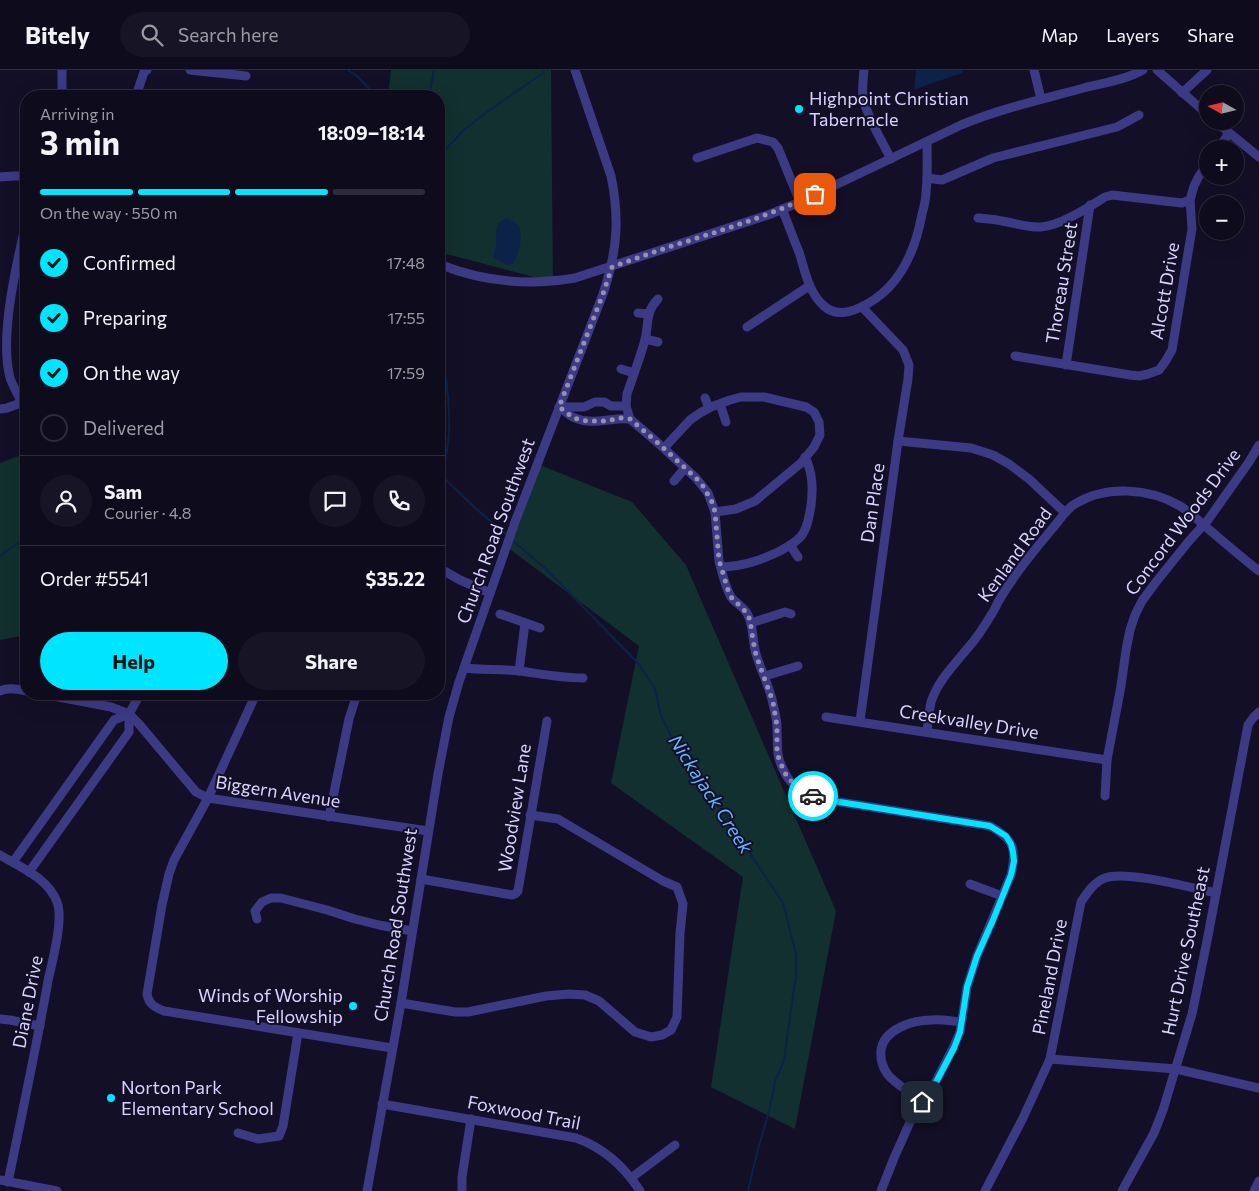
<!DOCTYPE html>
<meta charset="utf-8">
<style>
body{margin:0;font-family:Commissioner,sans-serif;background:#171425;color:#f1f3f6;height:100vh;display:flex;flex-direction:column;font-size:19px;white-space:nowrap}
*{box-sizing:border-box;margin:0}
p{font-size:16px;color:#9b9ba3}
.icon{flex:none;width:28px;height:28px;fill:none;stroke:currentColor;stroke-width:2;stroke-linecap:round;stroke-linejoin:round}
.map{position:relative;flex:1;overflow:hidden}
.side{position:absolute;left:20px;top:20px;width:425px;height:610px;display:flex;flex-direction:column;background:#0e0b1c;border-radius:20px;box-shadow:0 5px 20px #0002,0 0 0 1px #2e2b3b}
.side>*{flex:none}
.needle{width:32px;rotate:278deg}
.buttons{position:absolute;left:1199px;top:15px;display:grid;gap:10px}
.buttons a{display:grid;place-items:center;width:45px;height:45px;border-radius:50%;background:#0e0b1c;box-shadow:0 5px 20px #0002,0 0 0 1px #2e2b3b;font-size:25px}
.pin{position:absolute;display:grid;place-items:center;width:42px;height:42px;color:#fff;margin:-21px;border-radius:10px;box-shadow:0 2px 8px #0006}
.courier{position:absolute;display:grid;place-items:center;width:50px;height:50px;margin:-25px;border:4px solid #00e5ff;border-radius:50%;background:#fff;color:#222;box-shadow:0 1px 6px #0007}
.overview em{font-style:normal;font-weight:700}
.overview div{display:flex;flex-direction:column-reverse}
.overview{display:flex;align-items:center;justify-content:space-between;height:85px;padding:0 20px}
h1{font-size:32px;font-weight:700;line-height:38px}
.bar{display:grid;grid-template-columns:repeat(4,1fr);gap:8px 5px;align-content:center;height:60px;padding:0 20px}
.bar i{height:6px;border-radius:4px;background:#2e2b3b}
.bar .on{background:#00e5ff}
.bar p{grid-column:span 4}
.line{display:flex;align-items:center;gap:12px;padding:0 20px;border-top:1px solid #2e2b3b}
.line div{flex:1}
.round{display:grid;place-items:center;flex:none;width:52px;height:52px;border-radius:26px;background:#171425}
ol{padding:0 20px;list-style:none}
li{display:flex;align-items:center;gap:15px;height:55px}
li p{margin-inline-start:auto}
li .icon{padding:5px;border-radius:50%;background:#00e5ff;color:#111;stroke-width:4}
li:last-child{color:#9b9ba3}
li i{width:28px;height:28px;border:2px solid #2e2b3b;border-radius:50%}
.cta{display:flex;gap:10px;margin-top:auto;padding:10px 20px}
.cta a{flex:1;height:58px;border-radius:30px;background:#00e5ff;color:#111;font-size:20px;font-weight:700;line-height:58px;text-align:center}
.cta a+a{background:#171425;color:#f1f3f6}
header{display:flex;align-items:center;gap:30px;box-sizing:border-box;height:70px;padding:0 25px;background:#0e0b1c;border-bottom:1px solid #2e2b3b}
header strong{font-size:24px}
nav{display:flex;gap:28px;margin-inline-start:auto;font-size:18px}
.search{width:350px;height:45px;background:#171425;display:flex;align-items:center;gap:12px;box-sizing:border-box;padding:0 18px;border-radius:28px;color:#9b9ba3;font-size:19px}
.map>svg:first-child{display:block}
.green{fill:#12302f}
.water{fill:#0c2248}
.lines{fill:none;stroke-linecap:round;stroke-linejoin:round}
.stream{stroke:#0c2248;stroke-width:2}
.minor{stroke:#3d3a85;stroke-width:9}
.done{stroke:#948fb3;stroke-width:5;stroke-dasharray:0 9}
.route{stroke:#00e5ff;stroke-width:6}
.poi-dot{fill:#00e5ff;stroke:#130f26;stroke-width:2}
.labels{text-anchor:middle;stroke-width:4;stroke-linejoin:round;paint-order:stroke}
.poi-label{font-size:18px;fill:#d9d4ff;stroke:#130f26;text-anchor:start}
.street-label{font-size:18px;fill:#d9d4ff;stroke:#130f26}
.water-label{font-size:19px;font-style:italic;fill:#62b6ff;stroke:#130f26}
</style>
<header>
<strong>Bitely</strong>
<div class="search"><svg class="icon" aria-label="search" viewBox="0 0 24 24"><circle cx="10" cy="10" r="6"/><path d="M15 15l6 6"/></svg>Search here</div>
<nav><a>Map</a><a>Layers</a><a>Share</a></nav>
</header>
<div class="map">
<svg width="1259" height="1121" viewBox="0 0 1259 1121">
<rect width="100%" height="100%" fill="#130f26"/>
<!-- green -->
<g class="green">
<polygon points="391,0 551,0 553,212 439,182 439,26 388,26"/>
<polygon points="26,383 26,565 0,570 0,393"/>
<polygon points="535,393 632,432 686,495 836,841 795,1059 711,1017 743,807 611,713 639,576 507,477"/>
</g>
<!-- water -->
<g class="water">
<polygon points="916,0 964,0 962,3 916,19 914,18"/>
<path d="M 507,148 C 511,150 515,151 518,155 C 524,163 519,186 513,194 L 508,195 L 493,188 C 493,184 495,181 496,176 C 498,164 491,154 507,148 Z"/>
</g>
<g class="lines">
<!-- stream -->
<g class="stream">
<polyline points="348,0 357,6 376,26"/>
<polyline points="431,26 431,16 434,0"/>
<polyline points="439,86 465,59 484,44 543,3 545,0"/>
<path d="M 439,284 C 448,301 451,353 448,372 C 447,384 444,395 442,407"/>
<polyline points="439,405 441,405 474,437 508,466"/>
<polyline points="511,469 547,500 639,594 655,619 661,646 676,676 719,735 747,779 783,833 796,884 796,906 793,925 784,990 775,1012 769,1041 756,1087 748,1121"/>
<polyline points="0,486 26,467"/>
</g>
<!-- minor -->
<g class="minor">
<polyline points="62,0 62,26"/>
<polyline points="190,0 246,6"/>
<path d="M 864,0 C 863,9 862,18 863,28 C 867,47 882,71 891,89"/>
<polyline points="1034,0 1041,29"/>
<polyline points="1157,0 1208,45"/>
<polyline points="1182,23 1207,0"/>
<polyline points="136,26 144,2 147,0"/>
<polyline points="1215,51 1259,87"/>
<polyline points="1218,79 1229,63"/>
<polyline points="697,88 757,68 773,72 778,78 800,132"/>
<polyline points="0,107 14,106 26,106"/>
<polyline points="927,108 942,110 993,88 1117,57 1139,45"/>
<path d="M 782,139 C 788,153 793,168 799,182 C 805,200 808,222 824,236 C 835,246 848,243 859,238 C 898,221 915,183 922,144 C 924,137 926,129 926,122 C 928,106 927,88 927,72"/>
<path d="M 978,148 C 986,149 994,149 1002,151 C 1015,153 1028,158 1041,157 C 1060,156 1089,137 1105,127 L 1112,125 L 1182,133 L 1190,130"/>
<path d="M 439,194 C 483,212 528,216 575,208 L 768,145 L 800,132 L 961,55 C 1002,38 1044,29 1087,17 C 1104,13 1128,9 1143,0"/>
<path d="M 658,229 C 645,242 649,253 645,270 C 640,288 633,306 627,324 L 626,336 L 630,349 L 658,373 L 696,408 L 708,423 L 715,442 L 719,491 C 722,502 725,517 731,527 C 736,533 743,537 747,543 C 754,555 752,571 756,584 C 761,601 770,617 773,634 C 775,642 777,650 777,657 C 778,677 775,686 786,705 C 795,721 811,725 827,730 L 990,756 C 1014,769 1017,779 1011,805 L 977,886 L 967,917 L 960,962 L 953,978 L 933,1017 L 915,1041 L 894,1088 L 881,1121"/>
<polyline points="638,243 649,244"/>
<polyline points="747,257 809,216"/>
<polyline points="645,269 658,272"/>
<polyline points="1015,286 1130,305 1139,306 1148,304 1159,300 1165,292 1172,280 1192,159 1190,130 1194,116 1199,106 1208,93"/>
<polyline points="1066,295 1090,135"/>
<polyline points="621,299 634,303"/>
<polyline points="705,328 709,338"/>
<path d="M 22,333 C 18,325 13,316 10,308 C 0,269 14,206 23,166"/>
<polyline points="720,334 726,352"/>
<path d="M 559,337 C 564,340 569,346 575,348 C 593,356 612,347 630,349"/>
<polyline points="559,337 584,337 595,332 604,332 611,336 626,336"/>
<polyline points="0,339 7,338 26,331"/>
<polyline points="898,371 971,378 993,385 1009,394 1029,409 1061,439 1066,442"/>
<polyline points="664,378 690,350 700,343 711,337 730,330 741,327 764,327 806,337 814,342 819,352 820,365 814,377 801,393 755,431 736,439 715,442"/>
<polyline points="674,411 685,398"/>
<polyline points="790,475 798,487"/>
<path d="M 721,497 C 744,496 759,491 780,481 C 788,476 796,473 802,465 C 808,457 809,446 811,436 C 813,419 813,403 805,387"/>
<polyline points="439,498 460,510 490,523"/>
<polyline points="500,544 540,558"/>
<polyline points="751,553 785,542 791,544"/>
<path d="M 464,598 C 483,600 501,599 520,601 C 541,604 562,608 583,608"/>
<polyline points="519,601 525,553"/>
<polyline points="765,606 798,596"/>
<path d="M 0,621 C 8,617 18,619 26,621"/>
<polyline points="43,624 111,637 129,644 139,654 196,722 208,728 428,761"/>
<path d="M 256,624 L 208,728 L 174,790 L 169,804 L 162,835 L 147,924 C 149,934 154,937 164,941 L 392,978"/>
<polyline points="826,647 1107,690"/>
<polyline points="860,651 898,371 908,309 909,295 903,280 862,237"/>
<path d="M 927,662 C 928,652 929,642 931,632 C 938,611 953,596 967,579 C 976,569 984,557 991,545 C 994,541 996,536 998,532 C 1013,506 1033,482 1052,459 C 1059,451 1066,439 1075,434 C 1106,415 1149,418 1180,436 C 1190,442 1198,450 1206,457 C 1224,472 1241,487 1259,501"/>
<polyline points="1105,726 1107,690 1121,616 1126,580 1130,560 1135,545 1142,531 1156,512 1189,471 1208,450 1249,392 1259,375"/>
<polyline points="329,747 349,649 357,624"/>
<path d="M 0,785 C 20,797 48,808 57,832 C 64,849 52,892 48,911 C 36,978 22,1045 8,1112"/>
<polyline points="13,792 114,650 129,644"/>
<polyline points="29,802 129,662 129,644 140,624"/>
<polyline points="421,809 512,825 515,824 518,821 547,651"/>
<polyline points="970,814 1002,826"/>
<polyline points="257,849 255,841 262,832 271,828 281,828 327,840 355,849 379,855 412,861"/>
<polyline points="401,933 455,942 468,942 546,926 569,924 585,925 599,931 635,962 651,967 662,965 671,960 677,947 680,863 683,834 677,817 663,811 558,749 530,745"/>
<polyline points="0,949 10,950 40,956"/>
<polyline points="1050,989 1176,999 1259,1018"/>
<path d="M 922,1031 C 913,1025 895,1013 888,1005 C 883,998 880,989 881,980 C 884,959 913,950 931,950 C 941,949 951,951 961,952"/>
<path d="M 382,1034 L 576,1068 C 604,1078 624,1096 640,1121"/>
<polyline points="238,1063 258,1069 279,1066 283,1056 298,963"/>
<polyline points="631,1108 675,1075"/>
<polyline points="0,1110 57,1121"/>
<path d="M 367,1121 L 401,933 L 438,704 L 449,647 L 459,612 L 515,452 L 603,224 C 617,182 620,149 611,106 L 575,0"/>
<polyline points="462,1121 462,1107 471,1049"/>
<path d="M 985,1121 L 1023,1048 L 1050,989 L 1081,832 C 1087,823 1094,812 1105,808 C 1126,800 1192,818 1216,823"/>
<polyline points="1122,1121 1154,1063 1163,1040 1192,944 1207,871 1248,655 1253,648 1259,642"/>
<polyline points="1254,1121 1259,1111"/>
</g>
</g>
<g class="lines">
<!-- done -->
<path class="done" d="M 813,726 L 806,724 L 797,717 L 787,707 L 780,692 L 777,683 L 777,656 L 773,632 L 756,585 L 753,570 L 750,550 L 747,543 L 731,527 L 728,520 L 719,490 L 715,442 L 712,432 L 703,416 L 696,408 L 658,373 L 630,349 L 621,348 L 607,351 L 587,351 L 573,348 L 565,341 L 559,337 L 603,224 L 612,197 C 637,188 662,179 688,171 C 732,157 773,144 815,124"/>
<!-- route -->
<polyline class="route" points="813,726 827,730 990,756 1006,766 1011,774 1013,782 1014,791 1011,805 993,850 977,886 967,917 960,962 954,978 934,1016 922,1032"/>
</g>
<!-- markers -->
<g class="poi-dot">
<circle cx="799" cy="39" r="5"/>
<circle cx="353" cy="936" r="5"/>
<circle cx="111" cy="1028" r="5"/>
</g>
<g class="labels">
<!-- poi labels -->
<g class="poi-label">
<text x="809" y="35">Highpoint Christian<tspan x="809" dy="21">Tabernacle</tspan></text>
<text x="343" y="932" text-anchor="end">Winds of Worship<tspan x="343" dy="21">Fellowship</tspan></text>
<text x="121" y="1024">Norton Park<tspan x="121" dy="21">Elementary School</tspan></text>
</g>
<!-- street labels -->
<g class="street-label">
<text transform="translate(1062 213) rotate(-81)" y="6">Thoreau Street</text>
<text transform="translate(1165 221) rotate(-80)" y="6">Alcott Drive</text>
<text transform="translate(873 433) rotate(-82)" y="6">Dan Place</text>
<text transform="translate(1183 452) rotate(-53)" y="6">Concord Woods Drive</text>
<text transform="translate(496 461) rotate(-70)" y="6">Church Road Southwest</text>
<text transform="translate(1015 485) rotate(-54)" y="6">Kenland Road</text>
<text transform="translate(969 652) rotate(9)" y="6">Creekvalley Drive</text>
<text transform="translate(278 722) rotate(9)" y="6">Biggern Avenue</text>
<text transform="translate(515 738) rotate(-81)" y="6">Woodview Lane</text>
<text transform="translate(396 855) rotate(-81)" y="6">Church Road Southwest</text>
<text transform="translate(1186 881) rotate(-78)" y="6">Hurt Drive Southeast</text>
<text transform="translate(1050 907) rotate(-79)" y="6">Pineland Drive</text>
<text transform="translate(28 932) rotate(-79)" y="6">Diane Drive</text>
<text transform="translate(524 1043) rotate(11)" y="6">Foxwood Trail</text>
</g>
<!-- water labels -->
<g class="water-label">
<text transform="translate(711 724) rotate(57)" y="7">Nickajack Creek</text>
</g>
</g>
</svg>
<div class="buttons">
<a><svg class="needle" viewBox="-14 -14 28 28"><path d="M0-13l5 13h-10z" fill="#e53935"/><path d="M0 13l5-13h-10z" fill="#9b9ba3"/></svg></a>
<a>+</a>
<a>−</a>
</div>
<div class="pin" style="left:815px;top:124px;background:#ea580c"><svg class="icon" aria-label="bag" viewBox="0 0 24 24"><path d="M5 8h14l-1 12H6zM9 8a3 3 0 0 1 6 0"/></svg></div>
<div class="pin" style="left:922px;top:1032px;background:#1f2937"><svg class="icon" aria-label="home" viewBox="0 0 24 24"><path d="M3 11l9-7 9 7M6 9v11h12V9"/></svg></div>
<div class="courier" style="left:813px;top:726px"><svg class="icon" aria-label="car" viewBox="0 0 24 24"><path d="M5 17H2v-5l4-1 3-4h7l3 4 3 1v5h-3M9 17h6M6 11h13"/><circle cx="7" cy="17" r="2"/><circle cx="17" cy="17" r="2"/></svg></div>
<section class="side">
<div class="overview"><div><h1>3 min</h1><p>Arriving in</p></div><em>18:09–18:14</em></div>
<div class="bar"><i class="on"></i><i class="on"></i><i class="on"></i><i></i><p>On the way · 550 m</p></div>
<ol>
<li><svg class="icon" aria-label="check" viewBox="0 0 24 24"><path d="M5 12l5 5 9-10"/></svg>Confirmed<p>17:48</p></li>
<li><svg class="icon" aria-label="check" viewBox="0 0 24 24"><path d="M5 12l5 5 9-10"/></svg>Preparing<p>17:55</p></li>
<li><svg class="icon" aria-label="check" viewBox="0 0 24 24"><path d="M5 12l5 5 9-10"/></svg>On the way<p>17:59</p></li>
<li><i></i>Delivered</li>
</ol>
<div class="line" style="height:90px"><a class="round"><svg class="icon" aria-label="person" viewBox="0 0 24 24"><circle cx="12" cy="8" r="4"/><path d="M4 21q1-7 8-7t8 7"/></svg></a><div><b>Sam</b><p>Courier · 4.8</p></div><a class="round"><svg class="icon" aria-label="chat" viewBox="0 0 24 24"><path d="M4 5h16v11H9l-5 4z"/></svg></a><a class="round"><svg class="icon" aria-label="phone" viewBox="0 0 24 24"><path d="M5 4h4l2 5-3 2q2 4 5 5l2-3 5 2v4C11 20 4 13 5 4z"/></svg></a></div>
<div class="line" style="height:65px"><div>Order #5541</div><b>$35.22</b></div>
<div class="cta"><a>Help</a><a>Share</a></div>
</section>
</div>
